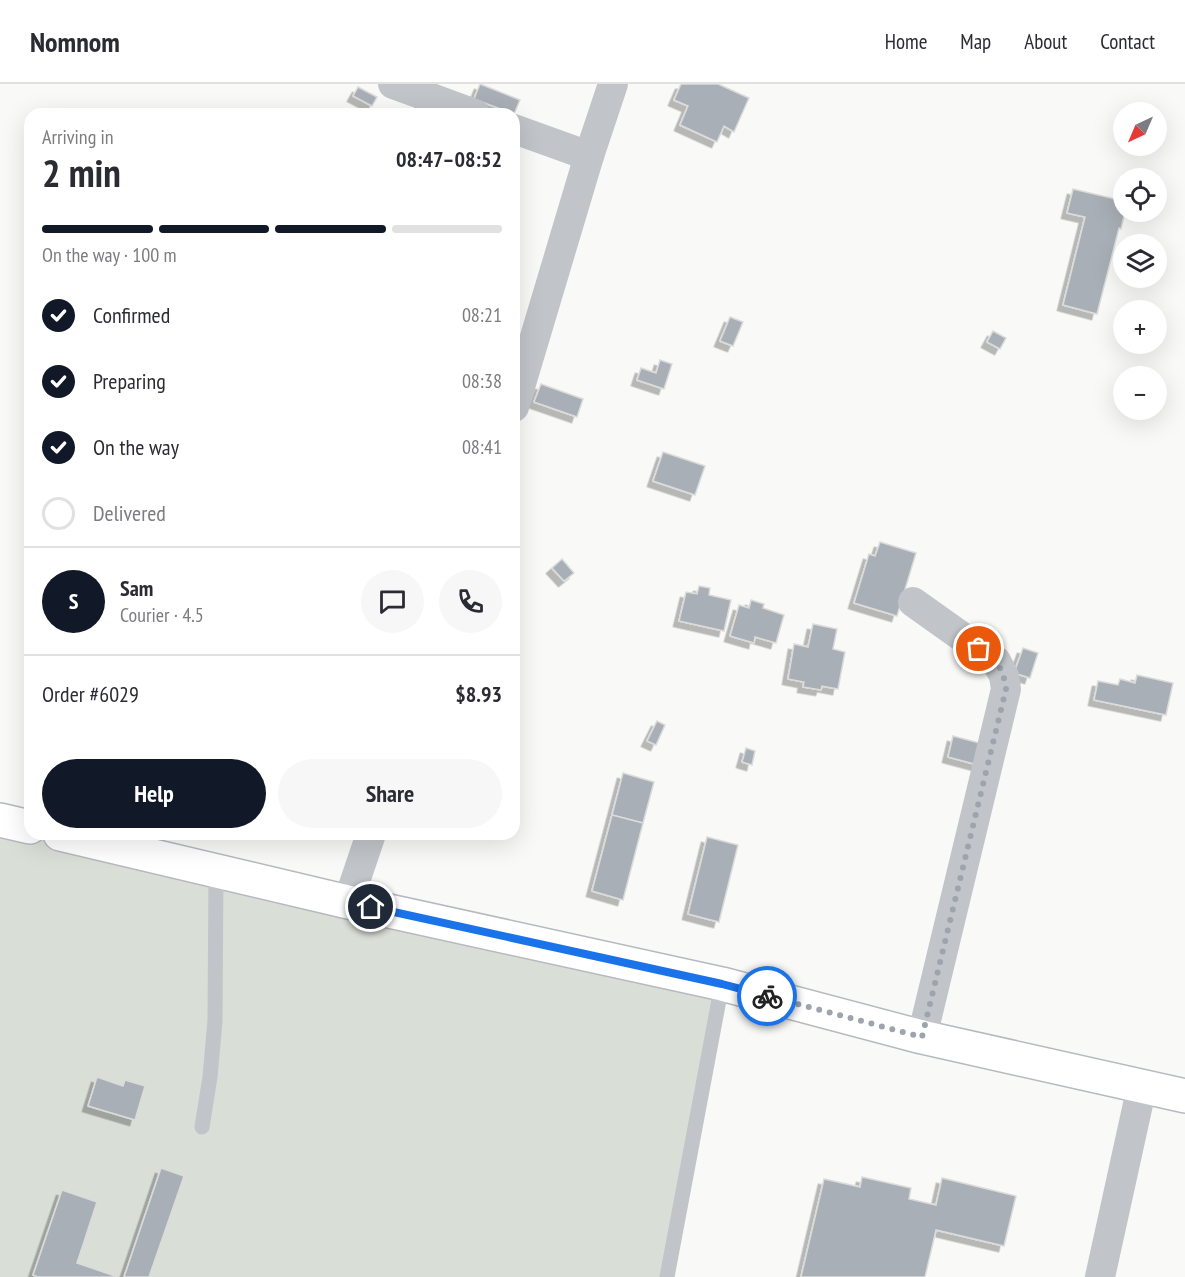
<!DOCTYPE html>
<meta charset="utf-8">
<style>
body{margin:0;font-family:"PT Sans Narrow",sans-serif;background:#f7f7f7;color:#2b2b33;height:100vh;display:flex;flex-direction:column;font-size:22px;white-space:nowrap}
*{box-sizing:border-box;margin:0}
p{font-size:20px;color:#7c7c81}
.icon{flex:none;width:33px;height:33px;fill:none;stroke:currentColor;stroke-width:2;stroke-linecap:round;stroke-linejoin:round}
.map{position:relative;flex:1;overflow:hidden}
.sheet{position:absolute;left:24px;top:24px;width:496px;height:732px;display:flex;flex-direction:column;background:#fff;border-radius:18px;box-shadow:0 6px 24px #0002}
.sheet>*{flex:none}
.needle{width:39px;rotate:224deg}
.tools{position:absolute;left:1113px;top:18px;display:grid;gap:12px}
.tools a{display:grid;place-items:center;width:54px;height:54px;border-radius:50%;background:#fff;box-shadow:0 6px 24px #0002;font-size:30px}
.pin{position:absolute;display:grid;place-items:center;width:51px;height:51px;color:#fff;margin:-26px;border:3px solid #fff;border-radius:50%;box-shadow:0 2px 6px #0007}
.courier{position:absolute;display:grid;place-items:center;width:60px;height:60px;margin:-30px;border:4px solid #1a73e8;border-radius:50%;background:#fff;color:#222;box-shadow:0 2px 8px #0007}
.overview em{font-style:normal;font-weight:800}
.overview div{display:flex;flex-direction:column-reverse}
.overview{display:flex;align-items:center;justify-content:space-between;height:102px;padding:0 18px}
h1{font-size:39px;font-weight:800;line-height:45px}
.bar{display:grid;grid-template-columns:repeat(4,1fr);gap:9px 6px;align-content:center;height:72px;padding:0 18px}
.bar i{height:8px;border-radius:4px;background:#e1e1e2}
.bar .selected{background:#111827}
.bar p{grid-column:span 4}
.line{display:flex;align-items:center;gap:15px;padding:0 18px;border-top:2px solid #e1e1e2}
.line div{flex:1}
.round{display:grid;place-items:center;flex:none;width:63px;height:63px;border-radius:32px;background:#f7f7f7}
ol{padding:0 18px;list-style:none}
li{display:flex;align-items:center;gap:18px;height:66px}
li p{margin-inline-start:auto}
li .icon{padding:6px;border-radius:50%;background:#111827;color:#fff;stroke-width:4}
li:last-child{color:#7c7c81}
li i{width:33px;height:33px;border:3px solid #e1e1e2;border-radius:50%}
.button{display:flex;gap:12px;margin-top:auto;padding:12px 18px}
.button a{flex:1;height:69px;border-radius:36px;background:#111827;color:#fff;font-size:24px;font-weight:800;line-height:69px;text-align:center}
.button a+a{background:#f7f7f7;color:#2b2b33}
header{display:flex;align-items:center;gap:36px;box-sizing:border-box;height:84px;padding:0 30px;background:#fff;border-bottom:2px solid #e1e1e2}
header strong{font-size:28px}
nav{display:flex;gap:33px;margin-inline-start:auto;font-size:21px}
.map>svg:first-child{display:block}
.green{fill:#d9ded7}
.building{fill:#a9afb6;stroke:#dbdbda;stroke-width:1.5;filter:url(#shadow)}
.lines{fill:none;stroke-linecap:round;stroke-linejoin:round}
.secondary-casing{stroke:#b6babf;stroke-width:36}
.service{stroke:#c1c5c9;stroke-width:15}
.minor{stroke:#c1c5c9;stroke-width:30}
.secondary{stroke:#fff;stroke-width:33}
.done{stroke:#9da4ae;stroke-width:6;stroke-dasharray:0 10.8}
.route{stroke:#1a73e8;stroke-width:8}
</style>
<header>
<strong>Nomnom</strong>
<nav><a>Home</a><a>Map</a><a>About</a><a>Contact</a></nav>
</header>
<div class="map">
<svg width="1185" height="1193" viewBox="0 0 1185 1193">
<defs>
<filter id="shadow"><feDropShadow dx="-5.5" dy="5.5" stdDeviation="0" flood-color="#0004"/></filter>
</defs>
<rect width="100%" height="100%" fill="#f9f9f8"/>
<!-- green -->
<polygon class="green" points="0,739 723,908 669,1193 0,1193"/>
<!-- building -->
<g class="building">
<polygon points="480,0 520,16 514,30 474,15"/>
<polygon points="681,0 718,0 749,14 734,48 724,42 717,58 680,41 688,22 674,16"/>
<polygon points="358,3 377,13 372,22 353,12"/>
<polygon points="1073,105 1124,117 1125,128 1121,145 1119,144 1097,230 1063,221 1085,133 1067,129"/>
<polygon points="730,233 743,238 733,262 720,257"/>
<polygon points="993,247 1006,254 1000,265 987,258"/>
<polygon points="660,276 672,280 664,305 637,296 641,284 656,289"/>
<polygon points="541,300 583,315 577,333 534,318"/>
<polygon points="663,368 705,382 695,411 653,397"/>
<polygon points="880,458 916,469 897,532 854,519 869,470 875,472"/>
<polygon points="562,475 574,489 564,497 552,484"/>
<polygon points="699,502 710,504 709,511 731,516 724,547 679,537 686,508 697,510"/>
<polygon points="751,516 764,520 763,524 784,531 776,559 755,553 754,559 730,552 739,521 749,524"/>
<polygon points="813,540 837,545 833,565 845,568 838,605 822,602 821,606 803,603 804,598 788,595 794,560 808,563"/>
<polygon points="1023,564 1038,569 1030,594 1014,589"/>
<polygon points="1137,591 1173,599 1166,631 1094,616 1098,597 1118,601 1120,595 1135,599"/>
<polygon points="657,637 665,641 656,661 647,657"/>
<polygon points="953,652 987,661 982,682 948,673"/>
<polygon points="746,664 755,667 752,681 742,678"/>
<polygon points="623,689 654,698 643,739 612,731"/>
<polygon points="612,731 643,739 623,816 592,807"/>
<polygon points="707,753 738,761 719,838 688,830"/>
<polygon points="97,993 123,1002 125,996 145,1002 135,1036 88,1022"/>
<polygon points="161,1084 184,1092 149,1193 124,1193"/>
<polygon points="862,1093 911,1104 909,1115 936,1121 942,1094 1016,1112 1004,1162 936,1146 925,1193 801,1193 824,1095 860,1103"/>
<polygon points="62,1106 97,1118 77,1179 118,1193 38,1193 33,1191"/>
</g>
<g class="lines">
<!-- secondary casing -->
<g class="secondary-casing">
<g id="secondary">
<polyline points="0,736 30,743"/>
<polyline points="60,750 348,818 722,900 922,953 1185,1012"/>
</g>
</g>
<!-- service -->
<g class="service">
<polyline points="202,1043 210,993 215,937 216,786"/>
<polyline points="667,1193 722,900"/>
</g>
<!-- minor -->
<g class="minor">
<polyline points="393,0 475,30"/>
<polyline points="514,45 589,72"/>
<polyline points="514,323 589,72 613,0"/>
<polyline points="913,518 996,577 1004,592 1006,605 922,953"/>
<polyline points="348,818 371,750"/>
<polyline points="1100,1193 1142,1002"/>
</g>
<!-- secondary -->
<use href="#secondary" class="secondary"/>
</g>
<g class="lines">
<!-- done -->
<path class="done" d="M 767,912 L 922,953 L 1006,605 C 1003,583 997,577 979,565"/>
<!-- route -->
<polyline class="route" points="371,823 722,900 767,912"/>
</g>
</svg>
<div class="tools">
<a><svg class="needle" viewBox="-14 -14 28 28"><path d="M0-13l5 13h-10z" fill="#e53935"/><path d="M0 13l5-13h-10z" fill="#7c7c81"/></svg></a>
<a><svg class="icon" aria-label="locate" viewBox="0 0 24 24"><circle cx="12" cy="12" r="6"/><path d="M12 2v4M12 18v4M2 12h4M18 12h4"/></svg></a>
<a><svg class="icon" aria-label="layers" viewBox="0 0 24 24"><path d="M12 4l9 5-9 5-9-5zM3 14l9 5 9-5"/></svg></a>
<a>+</a>
<a>−</a>
</div>
<div class="pin" style="left:979px;top:565px;background:#ea580c"><svg class="icon" aria-label="bag" viewBox="0 0 24 24"><path d="M5 8h14l-1 12H6zM9 8a3 3 0 0 1 6 0"/></svg></div>
<div class="pin" style="left:371px;top:823px;background:#1f2937"><svg class="icon" aria-label="home" viewBox="0 0 24 24"><path d="M3 11l9-7 9 7M6 9v11h12V9"/></svg></div>
<div class="courier" style="left:767px;top:912px"><svg class="icon" aria-label="bike" viewBox="0 0 24 24"><circle cx="6" cy="16" r="4"/><circle cx="18" cy="16" r="4"/><path d="M6 16l4-8h5l3 8M10 8l3 8H6M13 5h3"/></svg></div>
<section class="sheet">
<div class="overview"><div><h1>2 min</h1><p>Arriving in</p></div><em>08:47–08:52</em></div>
<div class="bar"><i class="selected"></i><i class="selected"></i><i class="selected"></i><i></i><p>On the way · 100 m</p></div>
<ol>
<li><svg class="icon" aria-label="check" viewBox="0 0 24 24"><path d="M5 12l5 5 9-10"/></svg>Confirmed<p>08:21</p></li>
<li><svg class="icon" aria-label="check" viewBox="0 0 24 24"><path d="M5 12l5 5 9-10"/></svg>Preparing<p>08:38</p></li>
<li><svg class="icon" aria-label="check" viewBox="0 0 24 24"><path d="M5 12l5 5 9-10"/></svg>On the way<p>08:41</p></li>
<li><i></i>Delivered</li>
</ol>
<div class="line" style="height:108px"><b class="round" style="background:#111827;color:#fff">S</b><div><b>Sam</b><p>Courier · 4.5</p></div><a class="round"><svg class="icon" aria-label="chat" viewBox="0 0 24 24"><path d="M4 5h16v11H9l-5 4z"/></svg></a><a class="round"><svg class="icon" aria-label="phone" viewBox="0 0 24 24"><path d="M5 4h4l2 5-3 2q2 4 5 5l2-3 5 2v4C11 20 4 13 5 4z"/></svg></a></div>
<div class="line" style="height:78px"><div>Order #6029</div><b>$8.93</b></div>
<div class="button"><a>Help</a><a>Share</a></div>
</section>
</div>
